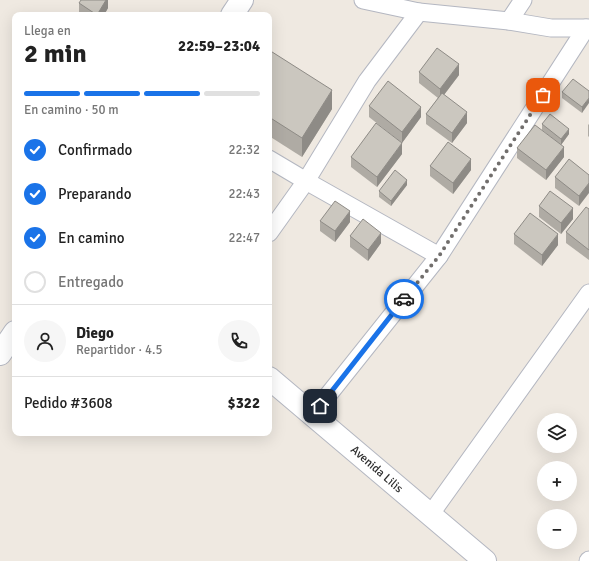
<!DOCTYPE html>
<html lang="es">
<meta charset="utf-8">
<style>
body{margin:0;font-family:Signika,sans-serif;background:#f6f6f6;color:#222;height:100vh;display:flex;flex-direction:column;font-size:15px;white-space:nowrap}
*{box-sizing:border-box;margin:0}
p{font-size:13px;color:#767676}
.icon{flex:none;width:22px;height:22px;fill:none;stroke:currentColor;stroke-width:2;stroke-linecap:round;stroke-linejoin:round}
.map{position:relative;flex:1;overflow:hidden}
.panel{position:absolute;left:12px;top:12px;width:260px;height:424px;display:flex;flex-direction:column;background:#fff;border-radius:8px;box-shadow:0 4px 16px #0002}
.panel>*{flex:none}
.buttons{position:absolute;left:537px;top:413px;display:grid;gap:8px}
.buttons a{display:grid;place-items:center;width:40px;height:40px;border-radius:50%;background:#fff;box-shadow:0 4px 16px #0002;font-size:20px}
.pin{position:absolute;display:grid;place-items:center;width:34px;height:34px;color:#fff;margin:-17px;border-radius:8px;box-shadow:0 2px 6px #0006}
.courier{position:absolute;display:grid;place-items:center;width:40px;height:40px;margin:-20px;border:3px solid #1a73e8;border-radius:50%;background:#fff;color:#222;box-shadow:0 1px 5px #0007}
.overview em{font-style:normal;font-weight:700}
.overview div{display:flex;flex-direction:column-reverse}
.overview{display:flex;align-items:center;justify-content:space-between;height:68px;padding:0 12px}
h1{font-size:26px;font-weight:700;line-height:30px}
.bar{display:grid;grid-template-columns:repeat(4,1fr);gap:6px 4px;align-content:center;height:48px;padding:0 12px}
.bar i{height:5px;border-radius:3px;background:#e0e0e0}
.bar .active{background:#1a73e8}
.bar p{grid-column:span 4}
.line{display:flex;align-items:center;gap:10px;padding:0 12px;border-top:1px solid #e0e0e0}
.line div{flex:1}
.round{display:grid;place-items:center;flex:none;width:42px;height:42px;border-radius:21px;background:#f6f6f6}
ol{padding:0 12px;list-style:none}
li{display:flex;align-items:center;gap:12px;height:44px}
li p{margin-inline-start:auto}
li .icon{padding:4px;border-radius:50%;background:#1a73e8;color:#fff;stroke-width:4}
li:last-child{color:#767676}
li i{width:22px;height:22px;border:2px solid #e0e0e0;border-radius:50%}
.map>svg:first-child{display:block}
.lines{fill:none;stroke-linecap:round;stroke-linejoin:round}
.street-casing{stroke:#b4b7c1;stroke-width:19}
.secondary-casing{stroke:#b4b7c1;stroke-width:24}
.street{stroke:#fff;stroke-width:17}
.secondary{stroke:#fff;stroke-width:22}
.wall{fill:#afaba4}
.shaded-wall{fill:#8e8b86}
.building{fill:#cbc7bf;stroke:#8e8b86}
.done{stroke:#726f6d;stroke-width:4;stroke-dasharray:0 7.2}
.route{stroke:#1a73e8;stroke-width:5}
.labels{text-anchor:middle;stroke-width:3;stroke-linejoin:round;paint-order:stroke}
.street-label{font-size:12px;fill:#2e2e2e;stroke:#fff}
</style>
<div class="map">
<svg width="589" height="561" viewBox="0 0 589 561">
<rect width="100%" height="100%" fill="#efe9e1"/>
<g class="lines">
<!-- street casing -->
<g class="street-casing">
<g id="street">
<polyline points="363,0 419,12 509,21 551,28 589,28"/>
<polyline points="509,21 523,0"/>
<polyline points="269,159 306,181 439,256"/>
<polyline points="269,233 306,181 367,81 419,12"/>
<polyline points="313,414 439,256 586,28"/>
<polyline points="430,515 589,293"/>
<polyline points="588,561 589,560"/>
</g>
</g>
<!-- secondary casing -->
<g class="secondary-casing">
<g id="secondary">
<polyline points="232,15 242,0"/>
<polyline points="0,354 15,332"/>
<polyline points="269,378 485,561"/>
</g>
</g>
<!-- street -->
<use href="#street" class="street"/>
<!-- secondary -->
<use href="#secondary" class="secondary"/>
</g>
<!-- wall -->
<g class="wall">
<polygon points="108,0 108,8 104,15 80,15 79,14 79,3"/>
<polygon points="269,50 332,109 302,157 269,136"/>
<polygon points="419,72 459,75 444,95 467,123 452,143 426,124 426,114 438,98 419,83"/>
<polygon points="589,91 582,113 562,98 562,92"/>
<polygon points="369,106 421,117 402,143 369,117"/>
<polygon points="542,124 569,134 561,145 542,130"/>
<polygon points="589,124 589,137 588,136 588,125"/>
<polygon points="517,148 564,157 546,180 517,158"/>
<polygon points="402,154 377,187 351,167 351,157"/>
<polygon points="430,166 471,170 453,194 430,176"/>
<polygon points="589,175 579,206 555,188 555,177"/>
<polygon points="407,185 391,206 379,197 379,191"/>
<polygon points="539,206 573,219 561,234 539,217"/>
<polygon points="589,209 589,260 566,243 566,232"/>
<polygon points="320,221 350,222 335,242 320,231"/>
<polygon points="514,234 558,245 542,266 514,244"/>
<polygon points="350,236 381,243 368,261 350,247"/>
</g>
<!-- shaded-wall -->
<g class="shaded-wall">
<polygon points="106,0 108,0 108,8 104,15 97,15"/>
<polygon points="459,64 459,75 440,100 440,89"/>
<polygon points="332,90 332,109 302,157 302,138"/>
<polygon points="589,98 589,103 582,113 582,107"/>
<polygon points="421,107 421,117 402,143 402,132"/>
<polygon points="467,112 467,123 452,143 452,133"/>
<polygon points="569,129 569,134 561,145 561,139"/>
<polygon points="402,143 402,154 377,187 377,177"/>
<polygon points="564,147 564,157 546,180 546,170"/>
<polygon points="471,159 471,170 453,194 453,183"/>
<polygon points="407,180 407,185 391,206 391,201"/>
<polygon points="589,183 589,193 579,206 579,196"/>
<polygon points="573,208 573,219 561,234 561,223"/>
<polygon points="350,211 350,222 335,242 335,231"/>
<polygon points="381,233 381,243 368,261 368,250"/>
<polygon points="558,234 558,245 542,266 542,255"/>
</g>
<!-- building -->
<g class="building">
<polygon points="81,0 106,0 97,15 79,3"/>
<polygon points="437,48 459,64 440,89 419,72"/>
<polygon points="269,50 332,90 302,138 269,117"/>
<polygon points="573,79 589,91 589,98 582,107 562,92"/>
<polygon points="388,81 421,107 402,132 369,106"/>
<polygon points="442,93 467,112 452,133 426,114"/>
<polygon points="550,114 569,129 561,139 542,124"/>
<polygon points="376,123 402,143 377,177 351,157"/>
<polygon points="535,125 564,147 546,170 517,148"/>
<polygon points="448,142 471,159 453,183 430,166"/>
<polygon points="569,159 589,175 589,183 579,196 555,177"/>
<polygon points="395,170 407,180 391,201 379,191"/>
<polygon points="550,191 573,208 561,223 539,206"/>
<polygon points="335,201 350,211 335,231 320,221"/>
<polygon points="586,207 589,209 589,250 566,232"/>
<polygon points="530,213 558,234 542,255 514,234"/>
<polygon points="363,219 381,233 368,250 350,236"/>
</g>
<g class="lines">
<!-- done -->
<polyline class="done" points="404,299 439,256 543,95"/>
<!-- route -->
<polyline class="route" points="320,406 404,299"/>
</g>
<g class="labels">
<!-- street labels -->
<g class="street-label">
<text transform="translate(377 469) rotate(41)" y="4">Avenida Lilis</text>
</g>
</g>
</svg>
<div class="buttons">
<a><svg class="icon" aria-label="layers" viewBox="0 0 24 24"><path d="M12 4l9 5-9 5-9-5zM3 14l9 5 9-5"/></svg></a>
<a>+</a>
<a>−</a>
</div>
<div class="pin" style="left:543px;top:95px;background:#ea580c"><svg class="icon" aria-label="bag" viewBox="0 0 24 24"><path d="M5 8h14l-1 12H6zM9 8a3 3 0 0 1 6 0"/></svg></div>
<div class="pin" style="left:320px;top:406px;background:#1f2937"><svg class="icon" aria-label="home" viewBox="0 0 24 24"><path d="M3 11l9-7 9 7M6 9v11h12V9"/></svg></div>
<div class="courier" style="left:404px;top:299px"><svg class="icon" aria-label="car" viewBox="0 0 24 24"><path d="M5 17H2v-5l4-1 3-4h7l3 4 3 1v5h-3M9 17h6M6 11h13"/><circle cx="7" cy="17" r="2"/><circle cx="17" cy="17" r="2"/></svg></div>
<section class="panel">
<div class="overview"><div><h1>2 min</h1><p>Llega en</p></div><em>22:59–23:04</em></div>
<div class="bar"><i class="active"></i><i class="active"></i><i class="active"></i><i></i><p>En camino · 50 m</p></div>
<ol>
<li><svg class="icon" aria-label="check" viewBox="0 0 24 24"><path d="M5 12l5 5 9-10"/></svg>Confirmado<p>22:32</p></li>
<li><svg class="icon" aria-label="check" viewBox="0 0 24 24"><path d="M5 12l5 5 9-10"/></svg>Preparando<p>22:43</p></li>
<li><svg class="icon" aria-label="check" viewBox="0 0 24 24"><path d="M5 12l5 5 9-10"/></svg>En camino<p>22:47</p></li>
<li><i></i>Entregado</li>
</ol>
<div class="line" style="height:72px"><a class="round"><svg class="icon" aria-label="person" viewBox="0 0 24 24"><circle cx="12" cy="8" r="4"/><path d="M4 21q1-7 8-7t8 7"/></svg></a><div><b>Diego</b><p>Repartidor · 4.5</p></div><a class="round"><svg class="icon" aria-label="phone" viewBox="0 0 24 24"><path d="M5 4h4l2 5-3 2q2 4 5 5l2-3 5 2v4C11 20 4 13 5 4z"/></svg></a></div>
<div class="line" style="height:52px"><div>Pedido #3608</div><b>$322</b></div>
</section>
</div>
